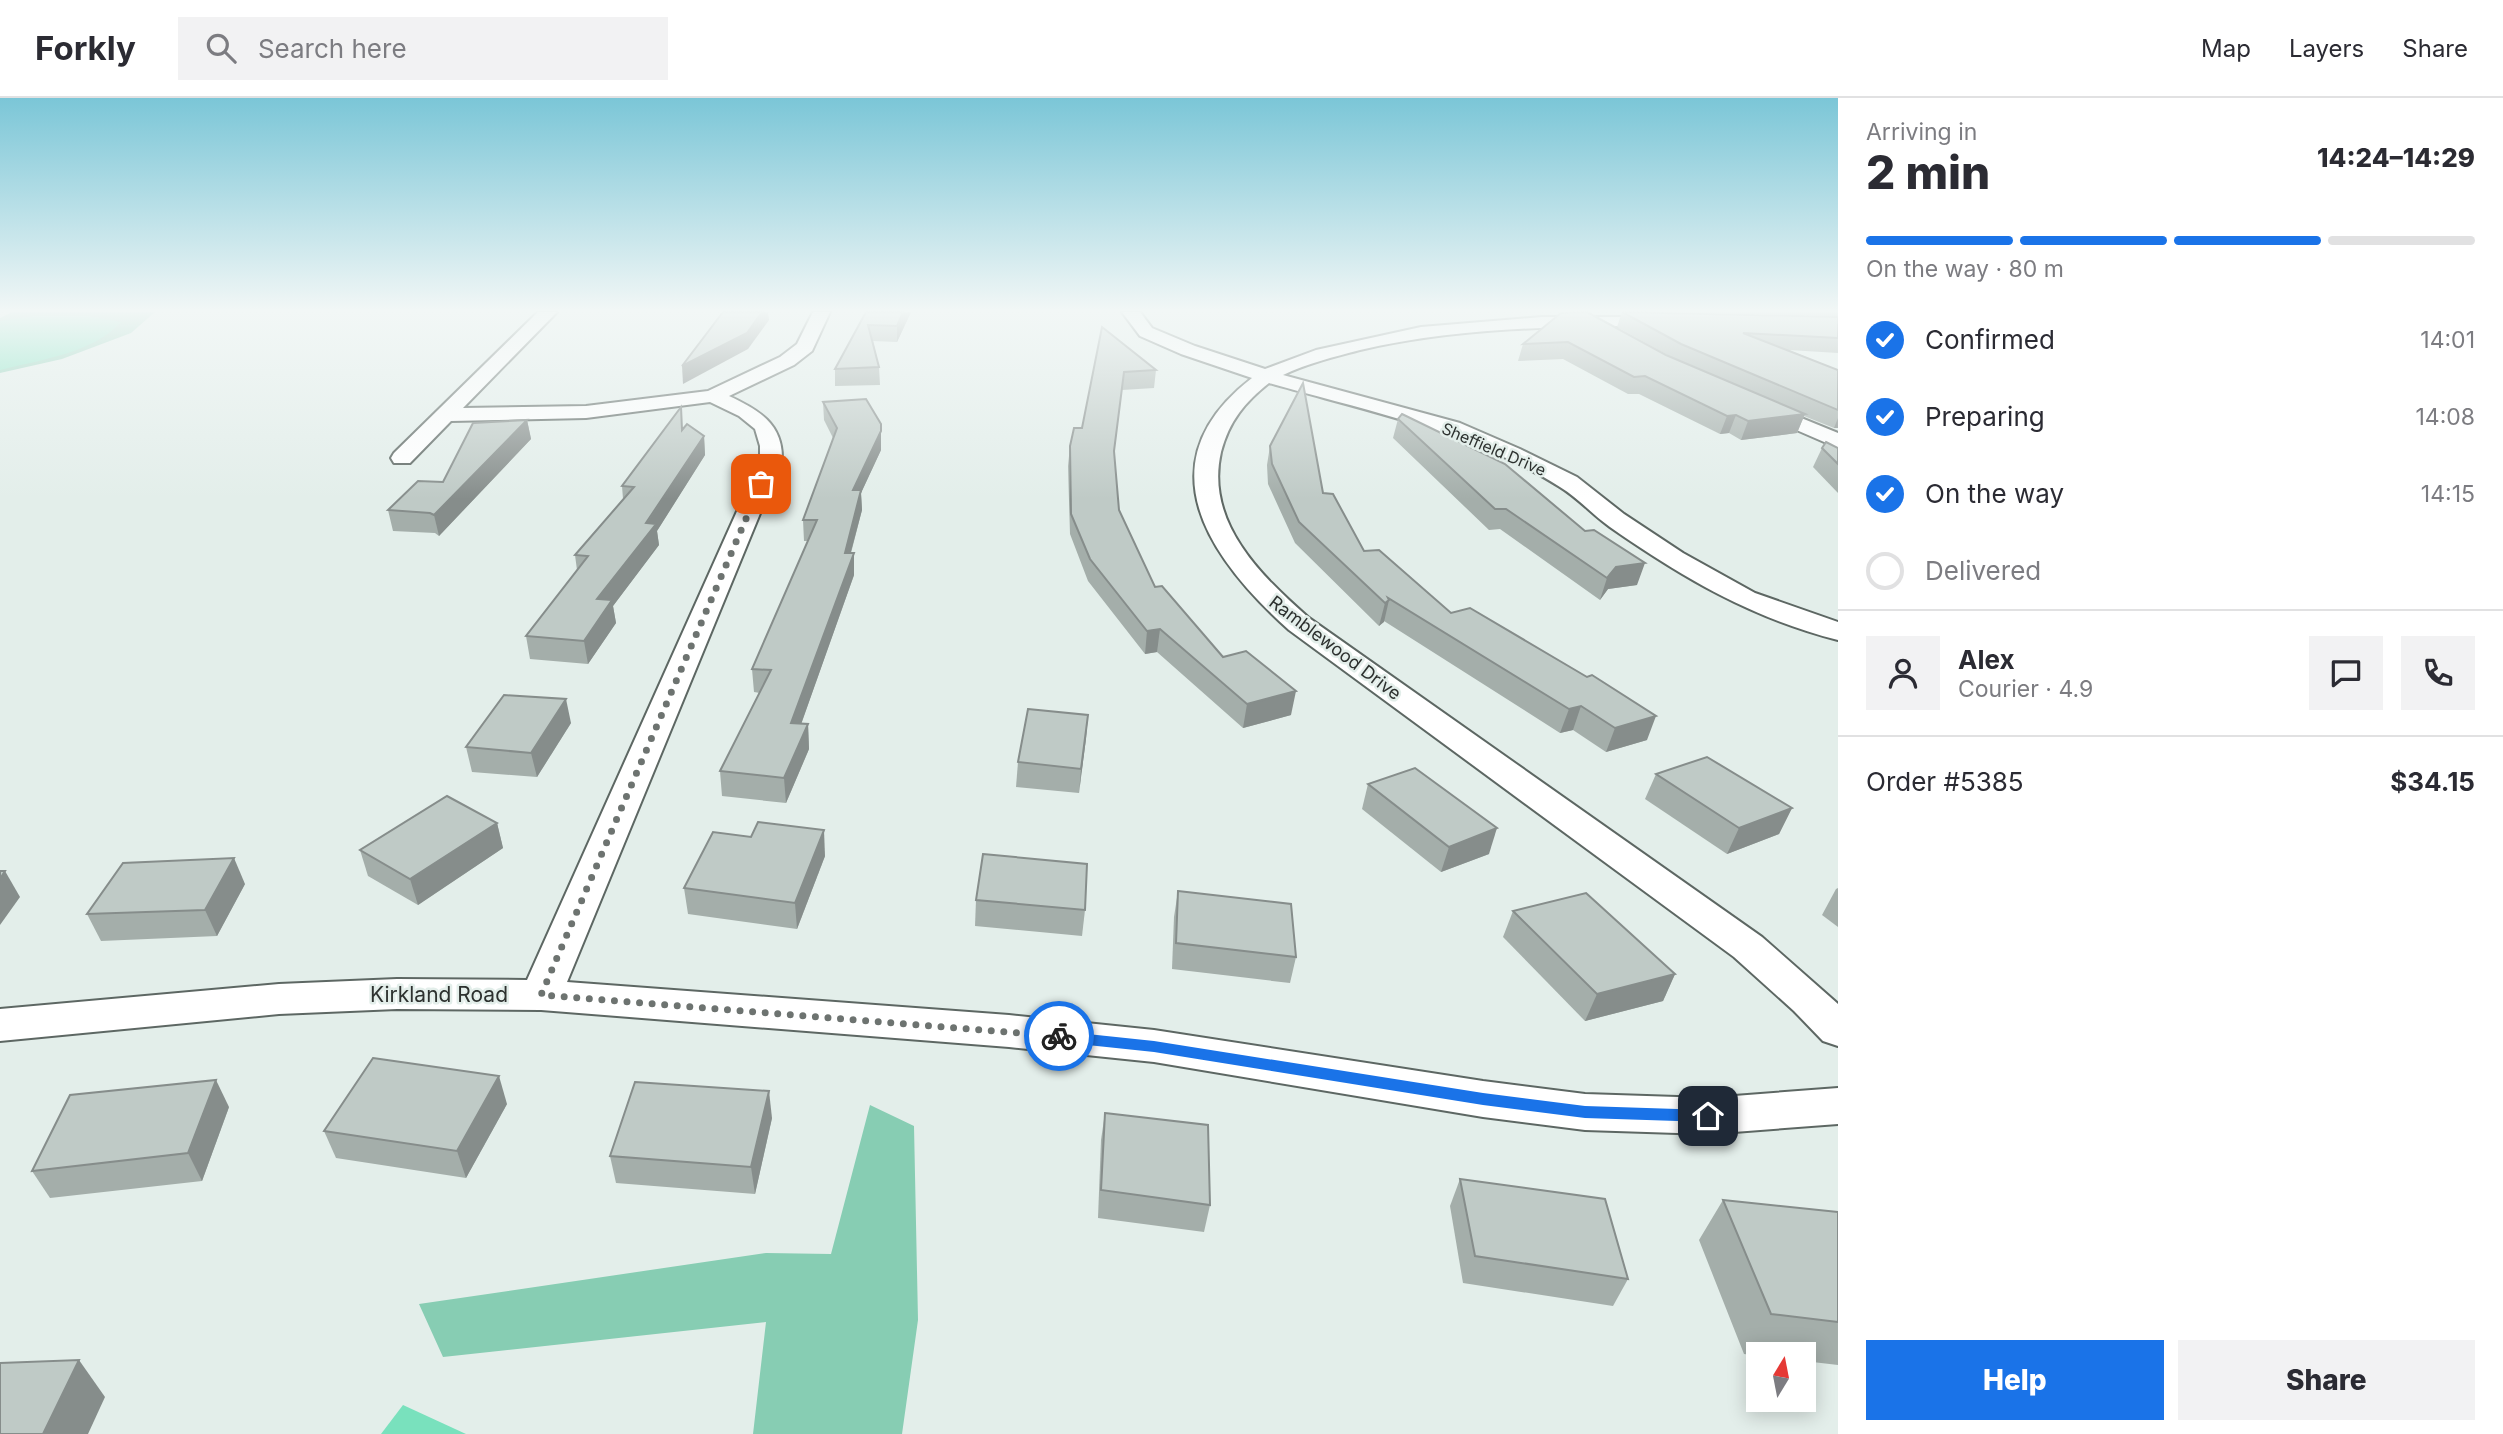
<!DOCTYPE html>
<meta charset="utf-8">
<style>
body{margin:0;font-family:Inter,sans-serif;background:#f2f2f3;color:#2b2b33;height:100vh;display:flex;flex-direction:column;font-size:26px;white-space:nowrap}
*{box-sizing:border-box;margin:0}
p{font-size:23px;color:#7c7c81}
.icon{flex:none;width:38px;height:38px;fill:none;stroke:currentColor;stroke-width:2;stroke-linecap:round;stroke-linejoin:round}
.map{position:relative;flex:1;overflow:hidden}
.details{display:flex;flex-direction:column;background:#fff;width:665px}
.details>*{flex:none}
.needle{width:46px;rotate:10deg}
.tools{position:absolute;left:1746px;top:1244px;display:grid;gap:14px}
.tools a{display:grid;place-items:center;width:70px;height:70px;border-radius:0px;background:#fff;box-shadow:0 4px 18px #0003;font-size:35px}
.pin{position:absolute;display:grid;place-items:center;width:60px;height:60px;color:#fff;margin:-30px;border-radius:14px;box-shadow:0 4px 10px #0006}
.courier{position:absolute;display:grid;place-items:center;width:70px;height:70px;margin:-35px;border:5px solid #1a73e8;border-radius:50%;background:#fff;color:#222;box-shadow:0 2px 9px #0007}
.overview em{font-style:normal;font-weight:800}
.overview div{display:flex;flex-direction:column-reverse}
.overview{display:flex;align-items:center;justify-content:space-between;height:119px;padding:0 28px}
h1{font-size:46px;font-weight:800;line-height:52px}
.bar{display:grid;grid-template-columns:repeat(4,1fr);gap:10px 7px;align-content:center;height:84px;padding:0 28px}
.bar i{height:9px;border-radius:5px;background:#e1e1e2}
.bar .active{background:#1a73e8}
.bar p{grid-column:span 4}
.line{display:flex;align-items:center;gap:18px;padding:0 28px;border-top:2px solid #e1e1e2}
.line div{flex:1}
.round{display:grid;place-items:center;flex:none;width:74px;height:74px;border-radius:0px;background:#f2f2f3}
ol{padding:0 28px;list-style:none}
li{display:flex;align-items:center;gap:21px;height:77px}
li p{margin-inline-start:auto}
li .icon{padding:7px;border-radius:50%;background:#1a73e8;color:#fff;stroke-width:4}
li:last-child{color:#7c7c81}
li i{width:38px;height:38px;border:4px solid #e1e1e2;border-radius:50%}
.action{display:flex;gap:14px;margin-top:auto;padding:14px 28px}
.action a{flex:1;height:80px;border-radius:0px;background:#1a73e8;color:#fff;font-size:28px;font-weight:800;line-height:80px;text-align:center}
.action a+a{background:#f2f2f3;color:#2b2b33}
header{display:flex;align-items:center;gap:42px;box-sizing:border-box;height:98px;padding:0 35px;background:#fff;border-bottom:2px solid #e1e1e2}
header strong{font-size:33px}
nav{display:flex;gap:38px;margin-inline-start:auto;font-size:24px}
.search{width:490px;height:63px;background:#f2f2f3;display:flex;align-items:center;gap:18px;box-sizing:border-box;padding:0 24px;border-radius:0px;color:#7c7c81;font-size:26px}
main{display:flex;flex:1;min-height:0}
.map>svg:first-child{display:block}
.green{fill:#87cdb3}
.water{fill:#79e1bd}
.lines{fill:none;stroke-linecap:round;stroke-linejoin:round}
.minor-casing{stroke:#5d6763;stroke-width:4}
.minor{fill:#fff;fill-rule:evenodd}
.wall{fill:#a4aeaa}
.shaded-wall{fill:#868d8b}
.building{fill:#bfcac6;stroke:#868d8b;stroke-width:2}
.route{fill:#1a73e8}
.done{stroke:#6d7370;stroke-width:7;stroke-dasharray:0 12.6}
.labels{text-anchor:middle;stroke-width:5;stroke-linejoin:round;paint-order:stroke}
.far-street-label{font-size:16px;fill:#2d312f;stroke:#e3eeea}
.street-label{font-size:18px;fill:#2d312f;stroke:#e3eeea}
.near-street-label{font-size:21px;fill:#2d312f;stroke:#e3eeea}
</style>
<header>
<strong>Forkly</strong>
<div class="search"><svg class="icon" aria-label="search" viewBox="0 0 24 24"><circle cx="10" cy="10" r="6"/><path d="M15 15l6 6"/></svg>Search here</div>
<nav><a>Map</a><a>Layers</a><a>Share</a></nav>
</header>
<main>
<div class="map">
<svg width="1838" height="1336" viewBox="0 0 1838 1336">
<rect width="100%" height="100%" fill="#e3eeea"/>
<!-- green -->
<g class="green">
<polygon points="12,214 155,214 131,235 62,261 0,275 0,220"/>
<polygon points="870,1007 914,1028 918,1222 902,1336 753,1336 766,1224 443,1259 419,1206 766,1155 831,1156"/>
</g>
<!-- water -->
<g class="water">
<path d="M 34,218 L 88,218 L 121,224 C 94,255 39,262 0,272 L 0,223 Z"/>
<polygon points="403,1307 466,1336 381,1336"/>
</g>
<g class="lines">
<!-- minor casing -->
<g class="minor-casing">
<g id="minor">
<path d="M 538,214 L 557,214 L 463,310 L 586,308 L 708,293 L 780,259 L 797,246 L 813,214 L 830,214 L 812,253 L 794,267 L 729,298 C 759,312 783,326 782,362 L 567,884 L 1009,917 L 1154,932 L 1483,983 L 1585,996 L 1708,1000 L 1838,990 L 1838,1026 L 1708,1036 L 1585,1032 L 1483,1019 L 1154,964 L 1009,949 L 541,912 L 397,911 L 279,916 L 0,943 L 0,911 L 279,886 L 397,881 L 527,882 L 760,362 L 760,348 L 755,331 L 739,318 L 710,304 L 586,320 L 451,323 L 410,365 L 394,365 L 391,360 L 394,355 Z"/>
<path d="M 1122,214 L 1140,214 L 1152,230 L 1195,248 L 1265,271 L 1316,252 L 1421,229 L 1542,219 L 1670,219 L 1673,223 L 1664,228 C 1562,228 1459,229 1360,252 C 1334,259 1308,265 1283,277 L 1460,325 L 1520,351 L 1577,379 L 1624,416 L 1683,455 L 1755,495 L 1838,524 L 1838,542 C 1751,520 1682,479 1610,429 C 1593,417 1578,400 1560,389 C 1473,334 1367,313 1269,285 C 1245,304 1229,323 1221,354 C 1205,424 1260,477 1309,520 L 1762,839 L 1838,906 L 1838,948 L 1823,943 L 1794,913 L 1734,859 L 1289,532 C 1209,460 1142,365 1252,280 L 1181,256 L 1140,238 Z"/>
<polygon points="1760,303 1838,335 1838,350 1753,313 1750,309 1753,305"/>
</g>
</g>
<!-- minor -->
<use href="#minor" class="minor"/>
</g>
<!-- wall -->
<g class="wall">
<polygon points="866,214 911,214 897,244 873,243 879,269 880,287 835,288 835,271"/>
<polygon points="1577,214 1635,214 1588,214 1666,257 1675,261 1617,229 1622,214 1838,219 1838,255 1789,252 1838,272 1838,330 1834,330 1804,318 1797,335 1741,342 1729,335 1720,336 1639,296 1628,296 1563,261 1518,263 1523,246"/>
<polygon points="1670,214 1838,214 1838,218"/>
<polygon points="1102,229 1156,272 1154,290 1122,292 1114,355 1119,412 1155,489 1223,559 1291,617 1243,630 1157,554 1145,556 1088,483 1070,436 1068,368 1070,348 1082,330"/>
<polygon points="823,304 881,326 881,352 861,395 862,412 851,455 854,477 801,626 808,626 809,651 786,705 722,698 720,673 760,595 754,594 752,571 808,443 804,443 803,422 833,340 824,322"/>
<polygon points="1398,321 1637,487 1608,491 1600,502 1500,431 1489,432 1393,340"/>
<polygon points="527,322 531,341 439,438 435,435 393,433 388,412 443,384"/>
<polygon points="683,331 704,338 705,357 657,433 659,447 613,508 616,525 588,566 530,561 526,538 577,472 575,457 623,401 622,388"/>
<polygon points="1270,348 1323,395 1364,453 1451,515 1647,642 1606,654 1573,632 1560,635 1384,523 1379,528 1295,445 1268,386 1267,367"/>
<polygon points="1822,350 1838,350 1838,395 1813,369"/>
<polygon points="1088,617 1079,695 1016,689 1018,664"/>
<polygon points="571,625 537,679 472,674 466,649"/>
<polygon points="1656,676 1792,710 1779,736 1727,756 1645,701"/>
<polygon points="1368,686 1489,756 1441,774 1362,711"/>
<polygon points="497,725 503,750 418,807 368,778 360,752"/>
<polygon points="751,739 825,758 797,831 688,816 684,790"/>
<polygon points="245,786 217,838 101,843 87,816"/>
<polygon points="1838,790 1838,829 1822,817 1836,791"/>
<polygon points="1178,793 1296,859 1290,885 1172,871 1174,819"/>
<polygon points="976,802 1085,812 1082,838 975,828"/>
<polygon points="1513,813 1675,876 1663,903 1585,923 1503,839"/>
<polygon points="507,1006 466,1080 336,1060 324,1033"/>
<polygon points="229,1009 202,1083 50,1100 32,1073"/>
<polygon points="1105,1015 1210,1107 1204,1134 1098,1120 1101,1042"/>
<polygon points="772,1020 755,1096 616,1085 610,1058"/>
<polygon points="1460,1081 1628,1181 1613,1208 1463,1185 1450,1108"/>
<polygon points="1723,1102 1838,1114 1838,1267 1804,1263 1804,1256 1759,1256 1759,1258 1744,1256 1699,1142"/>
</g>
<!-- shaded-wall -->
<g class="shaded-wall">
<polygon points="762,214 768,214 769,222 748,251 683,286 682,268"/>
<polygon points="903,214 911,214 897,244 897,228"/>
<polygon points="1805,316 1797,335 1741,342 1748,323"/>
<polygon points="1736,317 1729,335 1720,336 1727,318"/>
<polygon points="1838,320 1838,330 1834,330"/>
<polygon points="527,322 531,341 439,438 434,417"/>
<polygon points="881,333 881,352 861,395 862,412 845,476 845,455 853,392"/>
<polygon points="704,338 705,357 657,433 659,447 613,508 616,525 588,566 584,543 597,501"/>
<polygon points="854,455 854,477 793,649 791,625"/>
<polygon points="1645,465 1637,487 1608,491 1600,502 1607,480 1616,469"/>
<polygon points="1389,502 1384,524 1379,528 1385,505"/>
<polygon points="1160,531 1157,554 1145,556 1147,533"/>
<polygon points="1296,593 1291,617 1243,630 1247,606"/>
<polygon points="566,601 571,625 537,679 531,655"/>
<polygon points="1581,608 1573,632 1560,635 1569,611"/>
<polygon points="1088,617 1086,641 1079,695 1081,671"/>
<polygon points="1656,618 1647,642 1606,654 1615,630"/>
<polygon points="808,626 809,651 786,705 784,680"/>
<polygon points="1792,710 1779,736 1727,756 1739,730"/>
<polygon points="497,725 503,750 418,807 410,781"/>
<polygon points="1497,730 1489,756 1441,774 1449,749"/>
<polygon points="824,732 825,758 797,831 795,805"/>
<polygon points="234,760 245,786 217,838 205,812"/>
<polygon points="5,773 20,799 0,827 0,781"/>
<polygon points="1675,876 1663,903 1585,923 1597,896"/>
<polygon points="499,978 507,1006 466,1080 457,1053"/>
<polygon points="216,982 229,1009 202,1083 188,1055"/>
<polygon points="769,993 772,1020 755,1096 751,1069"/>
<polygon points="79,1262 105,1299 88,1336 43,1336"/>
</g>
<!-- building -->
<g class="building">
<polygon points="723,214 762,214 747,235 682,268"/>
<polygon points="866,214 903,214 897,228 868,227 879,269 835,271"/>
<polygon points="1587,214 1666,257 1805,316 1748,323 1736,317 1727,318 1645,278 1634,279 1568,244 1523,246 1561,215"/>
<polygon points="1622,214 1838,219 1838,240 1743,235 1838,272 1838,312 1681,246"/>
<polygon points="1102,229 1156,272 1124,274 1114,353 1119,412 1155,489 1162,488 1223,559 1246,553 1296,593 1247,606 1160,531 1147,533 1090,461 1071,416 1070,348 1074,330 1082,330"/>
<polygon points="1303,285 1323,395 1333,396 1364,453 1379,452 1451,515 1470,510 1587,579 1592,577 1656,618 1615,630 1581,608 1569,611 1388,500 1389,502 1385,505 1299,424 1272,366 1270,348"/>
<polygon points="866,301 881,326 881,333 853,392 861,392 845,455 854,455 791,625 808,626 784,680 720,673 771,572 752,571 817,422 803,422 837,330 823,304"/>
<polygon points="681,309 682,332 687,326 704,338 646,425 656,426 597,501 612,502 584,543 526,538 588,458 575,457 634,389 622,388"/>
<polygon points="1402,316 1505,366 1585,433 1594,432 1645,465 1616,469 1607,480 1506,411 1495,411 1398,321"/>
<polygon points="527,322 434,417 430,415 388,412 418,383 443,384 473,325"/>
<polygon points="1826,344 1838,350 1838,366 1822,350"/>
<polygon points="504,597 566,601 531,655 466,649"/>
<polygon points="1028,611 1088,617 1081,671 1018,664"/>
<polygon points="1707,659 1792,710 1739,730 1656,676"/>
<polygon points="1415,670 1497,730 1449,749 1368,686"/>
<polygon points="447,698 497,725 410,781 360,752"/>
<polygon points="758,724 824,732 795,805 684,790 713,734 751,739"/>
<polygon points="983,756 1087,766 1085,812 976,802"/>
<polygon points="234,760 205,812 87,816 123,765"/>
<polygon points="0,773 5,773 0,781"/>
<polygon points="1178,793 1291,806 1296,859 1176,845"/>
<polygon points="1586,795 1675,876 1597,896 1513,813"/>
<polygon points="373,960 499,978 457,1053 324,1033"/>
<polygon points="216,982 188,1055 32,1073 70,997"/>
<polygon points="635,984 769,993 751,1069 610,1058"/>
<polygon points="1105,1015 1208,1027 1210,1107 1101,1092"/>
<polygon points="1460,1081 1605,1101 1628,1181 1475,1158"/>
<polygon points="1723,1102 1838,1114 1838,1224 1771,1216"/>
<polygon points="79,1262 43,1336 0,1336 0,1265"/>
</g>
<!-- sky -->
<linearGradient id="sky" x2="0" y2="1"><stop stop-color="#7bc6d7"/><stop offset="0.53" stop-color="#f2f7f6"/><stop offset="1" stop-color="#f2f7f6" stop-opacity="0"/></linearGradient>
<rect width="1838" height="401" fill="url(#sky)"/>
<!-- route -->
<polygon class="route" points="1059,933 1154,943 1483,995 1585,1008 1708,1012 1716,1018 1708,1024 1585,1020 1483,1007 1154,954 1059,944 1051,938"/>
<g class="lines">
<!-- done -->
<polyline class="done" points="761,386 541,897 1059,938"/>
</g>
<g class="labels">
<!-- far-street labels -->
<g class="far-street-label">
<text transform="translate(1494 351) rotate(23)" y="6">Sheffield Drive</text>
</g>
<!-- street labels -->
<g class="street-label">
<text transform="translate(1335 550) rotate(37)" y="6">Ramblewood Drive</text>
</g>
<!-- near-street labels -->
<g class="near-street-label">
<text x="439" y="904">Kirkland Road</text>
</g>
</g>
</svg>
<div class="tools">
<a><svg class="needle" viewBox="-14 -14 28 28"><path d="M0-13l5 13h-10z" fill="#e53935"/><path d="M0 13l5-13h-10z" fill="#7c7c81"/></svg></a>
</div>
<div class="pin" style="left:761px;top:386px;background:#ea580c"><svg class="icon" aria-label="bag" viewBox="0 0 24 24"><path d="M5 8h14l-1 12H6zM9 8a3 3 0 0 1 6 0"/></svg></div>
<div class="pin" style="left:1708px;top:1018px;background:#1f2937"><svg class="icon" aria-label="home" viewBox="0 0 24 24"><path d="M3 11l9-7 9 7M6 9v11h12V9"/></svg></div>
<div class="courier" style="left:1059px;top:938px"><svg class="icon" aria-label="bike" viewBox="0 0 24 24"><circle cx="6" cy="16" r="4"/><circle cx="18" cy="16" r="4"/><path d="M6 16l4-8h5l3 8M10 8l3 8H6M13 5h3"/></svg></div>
</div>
<section class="details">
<div class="overview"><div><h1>2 min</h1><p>Arriving in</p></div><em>14:24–14:29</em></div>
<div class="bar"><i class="active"></i><i class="active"></i><i class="active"></i><i></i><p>On the way · 80 m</p></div>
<ol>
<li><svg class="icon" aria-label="check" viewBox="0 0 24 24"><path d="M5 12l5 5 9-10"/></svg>Confirmed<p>14:01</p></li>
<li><svg class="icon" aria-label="check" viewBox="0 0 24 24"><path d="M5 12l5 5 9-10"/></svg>Preparing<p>14:08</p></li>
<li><svg class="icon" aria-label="check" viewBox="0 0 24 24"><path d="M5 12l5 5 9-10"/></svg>On the way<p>14:15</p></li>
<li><i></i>Delivered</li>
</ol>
<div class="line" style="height:126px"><a class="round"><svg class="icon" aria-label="person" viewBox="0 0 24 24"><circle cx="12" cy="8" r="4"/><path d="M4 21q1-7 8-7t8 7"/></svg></a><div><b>Alex</b><p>Courier · 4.9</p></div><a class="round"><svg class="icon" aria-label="chat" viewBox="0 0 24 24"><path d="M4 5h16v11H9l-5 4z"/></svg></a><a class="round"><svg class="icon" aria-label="phone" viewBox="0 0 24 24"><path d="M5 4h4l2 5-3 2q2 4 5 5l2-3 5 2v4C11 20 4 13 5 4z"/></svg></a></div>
<div class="line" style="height:91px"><div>Order #5385</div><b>$34.15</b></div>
<div class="action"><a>Help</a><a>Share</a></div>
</section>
</main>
